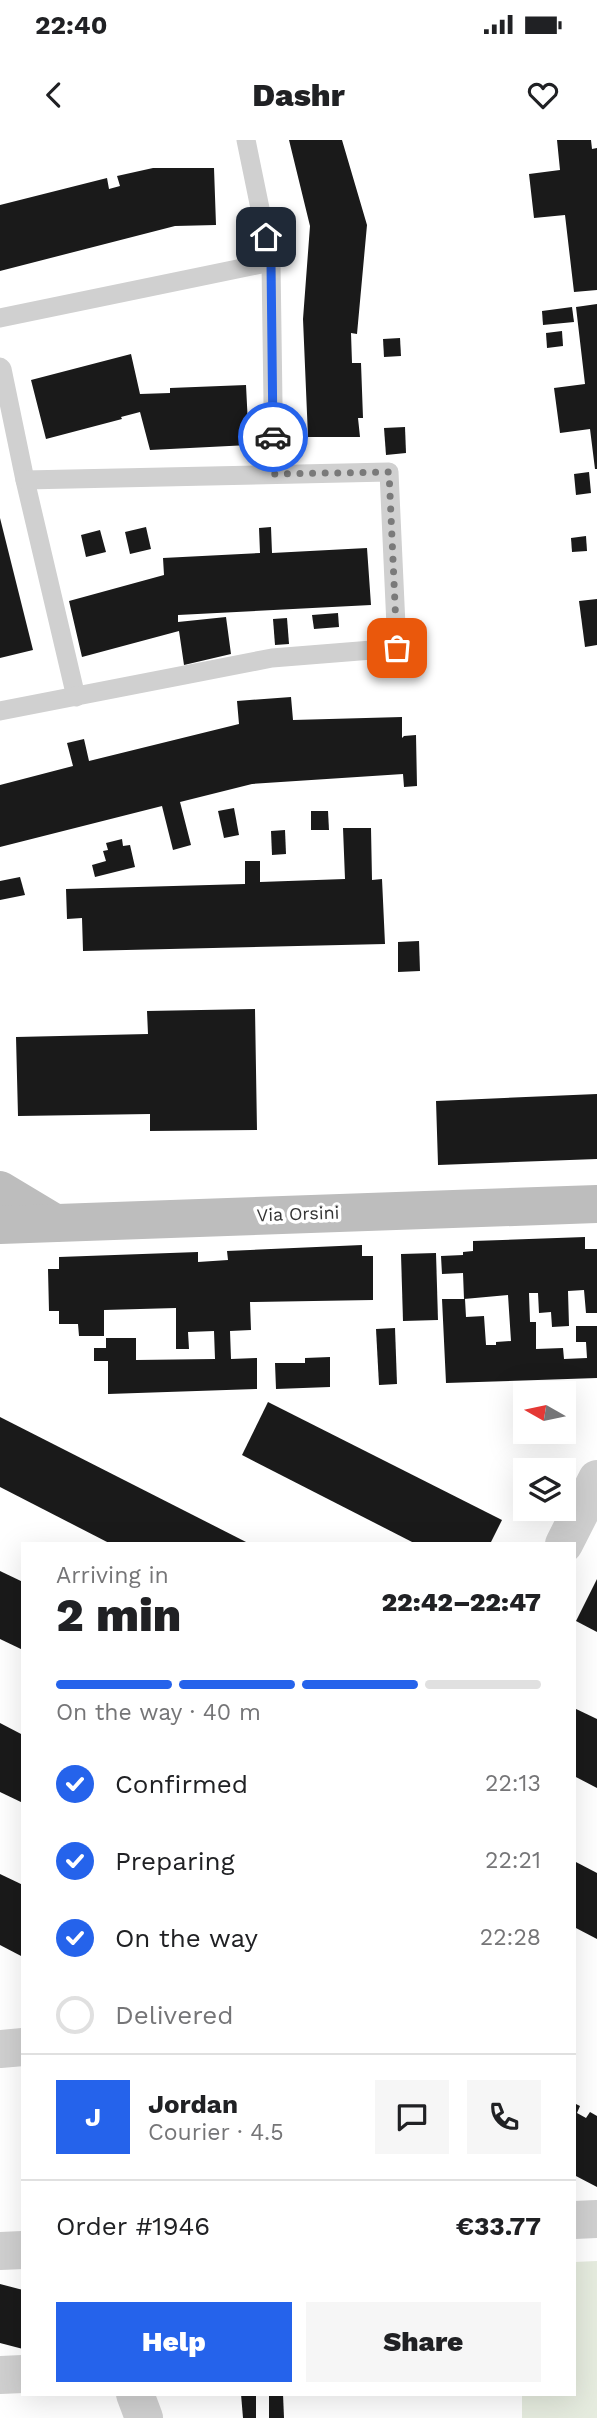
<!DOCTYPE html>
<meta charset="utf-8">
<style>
body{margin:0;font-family:"Work Sans",sans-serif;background:#f6f6f6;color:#202124;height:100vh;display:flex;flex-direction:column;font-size:26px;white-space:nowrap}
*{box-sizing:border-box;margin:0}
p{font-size:23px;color:#757577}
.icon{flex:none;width:38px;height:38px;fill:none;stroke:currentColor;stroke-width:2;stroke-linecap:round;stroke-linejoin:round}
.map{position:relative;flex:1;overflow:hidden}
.drawer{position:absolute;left:21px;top:1402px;width:555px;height:854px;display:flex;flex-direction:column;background:#fff;border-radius:0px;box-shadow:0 7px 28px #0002}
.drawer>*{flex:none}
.needle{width:46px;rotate:279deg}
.tools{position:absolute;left:513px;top:1241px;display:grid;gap:14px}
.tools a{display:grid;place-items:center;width:63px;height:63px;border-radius:0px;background:#fff;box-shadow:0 7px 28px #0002;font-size:35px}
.pin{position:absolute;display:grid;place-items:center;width:60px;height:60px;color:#fff;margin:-30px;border-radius:14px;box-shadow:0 4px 10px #0006}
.courier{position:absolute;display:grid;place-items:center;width:70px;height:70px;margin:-35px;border:5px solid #2563eb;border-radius:50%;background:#fff;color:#222;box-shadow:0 2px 9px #0007}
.overview em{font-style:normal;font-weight:800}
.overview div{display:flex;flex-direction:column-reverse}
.overview{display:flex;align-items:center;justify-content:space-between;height:119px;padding:0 35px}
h1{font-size:46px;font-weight:800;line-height:52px}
.bar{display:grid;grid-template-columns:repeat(4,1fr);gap:10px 7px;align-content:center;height:84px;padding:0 35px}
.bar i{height:9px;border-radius:5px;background:#e0e0e0}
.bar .current{background:#2563eb}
.bar p{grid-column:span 4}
.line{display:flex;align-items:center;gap:18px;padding:0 35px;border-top:2px solid #e0e0e0}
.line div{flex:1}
.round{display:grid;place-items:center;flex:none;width:74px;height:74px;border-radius:0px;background:#f6f6f6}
ol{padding:0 35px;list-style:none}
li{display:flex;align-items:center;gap:21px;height:77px}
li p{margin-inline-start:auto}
li .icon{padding:7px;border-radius:50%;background:#2563eb;color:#fff;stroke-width:4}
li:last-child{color:#757577}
li i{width:38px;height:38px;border:4px solid #e0e0e0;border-radius:50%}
.action{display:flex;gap:14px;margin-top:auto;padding:14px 35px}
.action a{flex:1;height:80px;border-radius:0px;background:#2563eb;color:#fff;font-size:28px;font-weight:800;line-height:80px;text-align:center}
.action a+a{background:#f6f6f6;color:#202124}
.status{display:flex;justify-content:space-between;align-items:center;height:49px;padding:0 35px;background:#fff;direction:ltr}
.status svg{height:19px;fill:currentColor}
header{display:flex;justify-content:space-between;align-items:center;height:91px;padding:0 35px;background:#fff;font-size:32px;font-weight:800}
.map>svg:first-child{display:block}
.green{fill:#e6ecdf}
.building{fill:#1a1a1a}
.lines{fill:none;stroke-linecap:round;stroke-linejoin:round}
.service{stroke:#d0d0d0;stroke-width:19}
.minor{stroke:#d0d0d0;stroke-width:38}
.secondary{stroke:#bdbdbd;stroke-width:38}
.done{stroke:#7a7a7a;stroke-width:7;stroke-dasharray:0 12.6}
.route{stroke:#2563eb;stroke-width:9}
.labels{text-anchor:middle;stroke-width:7;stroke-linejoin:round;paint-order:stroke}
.street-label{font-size:18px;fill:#333;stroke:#fff}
</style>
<div class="status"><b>22:40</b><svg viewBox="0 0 49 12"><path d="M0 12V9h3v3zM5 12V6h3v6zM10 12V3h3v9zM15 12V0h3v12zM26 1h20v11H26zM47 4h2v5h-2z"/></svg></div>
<header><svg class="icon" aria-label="back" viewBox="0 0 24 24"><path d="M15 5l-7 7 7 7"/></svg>Dashr<svg class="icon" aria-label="heart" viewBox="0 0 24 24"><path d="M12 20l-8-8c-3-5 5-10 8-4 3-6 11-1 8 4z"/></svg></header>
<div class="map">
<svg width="597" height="2278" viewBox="0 0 597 2278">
<rect width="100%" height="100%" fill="#fff"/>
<!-- green -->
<polygon class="green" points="597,2121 597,2278 522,2278 522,2254 574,2254 574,2122"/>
<!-- building -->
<g class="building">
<polygon points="289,0 342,0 367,85 357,194 351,193 352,223 361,223 363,278 358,278 360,297 308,297 303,179 310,86"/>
<polygon points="557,0 591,0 592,9 597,8 597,150 574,152 565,75 534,78 529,34 560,30"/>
<polygon points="153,28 214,28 216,85 175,86 0,131 0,65 107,38 109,49 120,46 117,36"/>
<polygon points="597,164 597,329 595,329 590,289 560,293 554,248 585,244 576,167"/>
<polygon points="572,167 574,182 543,185 542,171"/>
<polygon points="562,191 563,206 547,208 546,193"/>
<polygon points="400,198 401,216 384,217 383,199"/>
<polygon points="131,214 140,254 170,253 170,248 246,245 249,305 150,310 140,272 121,277 122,279 46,299 31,240"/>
<polygon points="405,287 406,313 386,315 384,288"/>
<polygon points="589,332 591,353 576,355 574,334"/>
<polygon points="0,378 33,510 0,518"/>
<polygon points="146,387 151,409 130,414 125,392"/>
<polygon points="271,387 272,413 367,408 371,465 178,475 178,482 226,477 231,514 184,525 179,491 82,517 69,461 164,435 163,418 260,413 259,388"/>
<polygon points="100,390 106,412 86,417 81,395"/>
<polygon points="586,396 587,411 572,412 571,398"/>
<polygon points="597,459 597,505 585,507 579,461"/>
<polygon points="338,473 339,487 314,489 312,475"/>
<polygon points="287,478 289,504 275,505 273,479"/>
<polygon points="291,557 293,580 402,577 402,598 404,596 416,595 417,646 404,647 403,634 252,644 180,662 191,705 173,710 162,666 0,707 0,645 73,626 67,603 84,599 89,621 239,584 237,561"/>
<polygon points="234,668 239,695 224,698 218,671"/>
<polygon points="311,671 328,671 329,690 311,690"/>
<polygon points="343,688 371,688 372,740 382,739 385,804 83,811 82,778 67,779 66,749 245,744 245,721 260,721 260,742 345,739"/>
<polygon points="285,690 286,714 272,715 271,691"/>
<polygon points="122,699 123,706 130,705 135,727 95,737 92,725 106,721 103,711 108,710 106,703"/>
<polygon points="20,737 25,755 0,760 0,741"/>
<polygon points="419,801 420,831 398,832 398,802"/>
<polygon points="255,869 257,990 150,991 150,974 18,976 16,897 148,894 147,871"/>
<polygon points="597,954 597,1019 438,1025 436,961"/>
<polygon points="585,1097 585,1109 597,1109 597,1173 586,1173 584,1150 568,1151 569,1186 552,1187 551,1172 539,1173 538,1153 529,1153 530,1182 536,1182 536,1209 563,1208 564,1219 587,1218 586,1202 576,1202 576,1186 597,1186 597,1238 446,1243 442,1159 465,1159 466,1177 484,1176 486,1205 496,1205 496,1202 511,1201 508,1155 464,1159 463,1133 442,1134 441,1116 463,1115 463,1112 473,1111 473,1101"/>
<polygon points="362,1105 362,1116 373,1116 373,1160 250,1162 251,1190 230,1191 231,1219 257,1218 257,1249 108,1254 108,1221 94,1221 94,1208 106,1208 106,1198 136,1198 136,1220 215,1219 214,1191 188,1192 189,1209 176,1209 176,1168 104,1170 104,1196 79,1196 78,1184 59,1184 59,1171 49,1171 48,1129 59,1129 59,1117 198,1112 198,1122 228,1120 227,1111"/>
<polygon points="436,1113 438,1180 403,1181 401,1114"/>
<polygon points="395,1188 397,1244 379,1245 376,1189"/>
<polygon points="330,1217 330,1247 276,1249 275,1223 305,1223 305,1218"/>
<polygon points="268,1262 502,1380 490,1404 416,1404 242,1315"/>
<polygon points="0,1277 250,1404 111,1404 0,1347"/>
<polygon points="0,1431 23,1442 23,1510 0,1499"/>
<polygon points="597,1439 597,1492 576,1481"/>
<polygon points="574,1568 597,1579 597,1648 574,1636"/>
<polygon points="0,1583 23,1595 23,1663 0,1652"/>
<polygon points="574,1721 597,1733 597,1799 574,1787"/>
<polygon points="0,1734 23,1745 23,1817 0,1805"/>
<polygon points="574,1963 580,1966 577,1973 586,1978 590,1972 597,1976 597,2047 574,2035"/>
<polygon points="0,2144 23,2150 23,2209 0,2203"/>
<polygon points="241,2254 256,2254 256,2278 243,2278"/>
<polygon points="269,2254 283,2254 284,2278 269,2278"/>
</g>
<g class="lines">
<!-- service -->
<g class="service">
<polyline points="246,0 271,122 274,334"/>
<polyline points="0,178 271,122"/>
<polyline points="0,227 2,229 25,340 76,557"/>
<polyline points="0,571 272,518 397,508 389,332 25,340"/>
</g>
<!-- minor -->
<g class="minor">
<polyline points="564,1404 597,1339"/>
<polyline points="0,1909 23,1907"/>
<polyline points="574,2080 597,2079"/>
<polyline points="0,2111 23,2110"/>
<polyline points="0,2235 23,2234"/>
<polyline points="135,2254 144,2278"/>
</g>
<!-- secondary -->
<g class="secondary">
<polyline points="0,1050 55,1083"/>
<polyline points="0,1085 597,1064"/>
</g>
</g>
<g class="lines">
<!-- done -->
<polyline class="done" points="273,297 274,334 389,332 397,508"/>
<!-- route -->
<polyline class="route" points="266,97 271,122 273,297"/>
</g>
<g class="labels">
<!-- street labels -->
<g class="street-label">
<text transform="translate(298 1074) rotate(-2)" y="6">Via Orsini</text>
</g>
</g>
</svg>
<div class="tools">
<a><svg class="needle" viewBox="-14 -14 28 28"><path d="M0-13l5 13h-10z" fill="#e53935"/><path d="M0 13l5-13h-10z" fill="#757577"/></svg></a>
<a><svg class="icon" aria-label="layers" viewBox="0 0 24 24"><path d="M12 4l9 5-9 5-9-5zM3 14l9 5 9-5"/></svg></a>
</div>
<div class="pin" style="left:397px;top:508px;background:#ea580c"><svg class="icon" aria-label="bag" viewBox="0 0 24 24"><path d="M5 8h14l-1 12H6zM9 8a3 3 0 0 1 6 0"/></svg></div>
<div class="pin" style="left:266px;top:97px;background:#1f2937"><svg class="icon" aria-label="home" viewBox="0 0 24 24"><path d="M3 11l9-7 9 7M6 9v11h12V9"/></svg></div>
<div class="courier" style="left:273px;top:297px"><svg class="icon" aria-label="car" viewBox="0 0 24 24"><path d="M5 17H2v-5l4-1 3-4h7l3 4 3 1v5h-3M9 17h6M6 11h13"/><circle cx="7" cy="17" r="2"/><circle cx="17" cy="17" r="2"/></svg></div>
<section class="drawer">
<div class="overview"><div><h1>2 min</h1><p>Arriving in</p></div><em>22:42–22:47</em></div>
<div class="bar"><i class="current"></i><i class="current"></i><i class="current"></i><i></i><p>On the way · 40 m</p></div>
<ol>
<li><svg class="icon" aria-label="check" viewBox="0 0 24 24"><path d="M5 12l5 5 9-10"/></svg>Confirmed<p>22:13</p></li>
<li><svg class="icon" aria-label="check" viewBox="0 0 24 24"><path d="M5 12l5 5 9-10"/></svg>Preparing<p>22:21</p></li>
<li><svg class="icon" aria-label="check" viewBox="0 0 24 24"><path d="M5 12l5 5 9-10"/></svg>On the way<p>22:28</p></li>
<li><i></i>Delivered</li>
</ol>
<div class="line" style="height:126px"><b class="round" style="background:#2563eb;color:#fff">J</b><div><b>Jordan</b><p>Courier · 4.5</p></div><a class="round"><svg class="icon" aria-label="chat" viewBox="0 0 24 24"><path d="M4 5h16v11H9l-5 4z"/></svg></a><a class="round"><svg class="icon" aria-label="phone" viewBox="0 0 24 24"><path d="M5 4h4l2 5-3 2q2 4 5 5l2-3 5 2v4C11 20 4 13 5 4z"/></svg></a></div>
<div class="line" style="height:91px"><div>Order #1946</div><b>€33.77</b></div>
<div class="action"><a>Help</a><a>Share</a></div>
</section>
</div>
